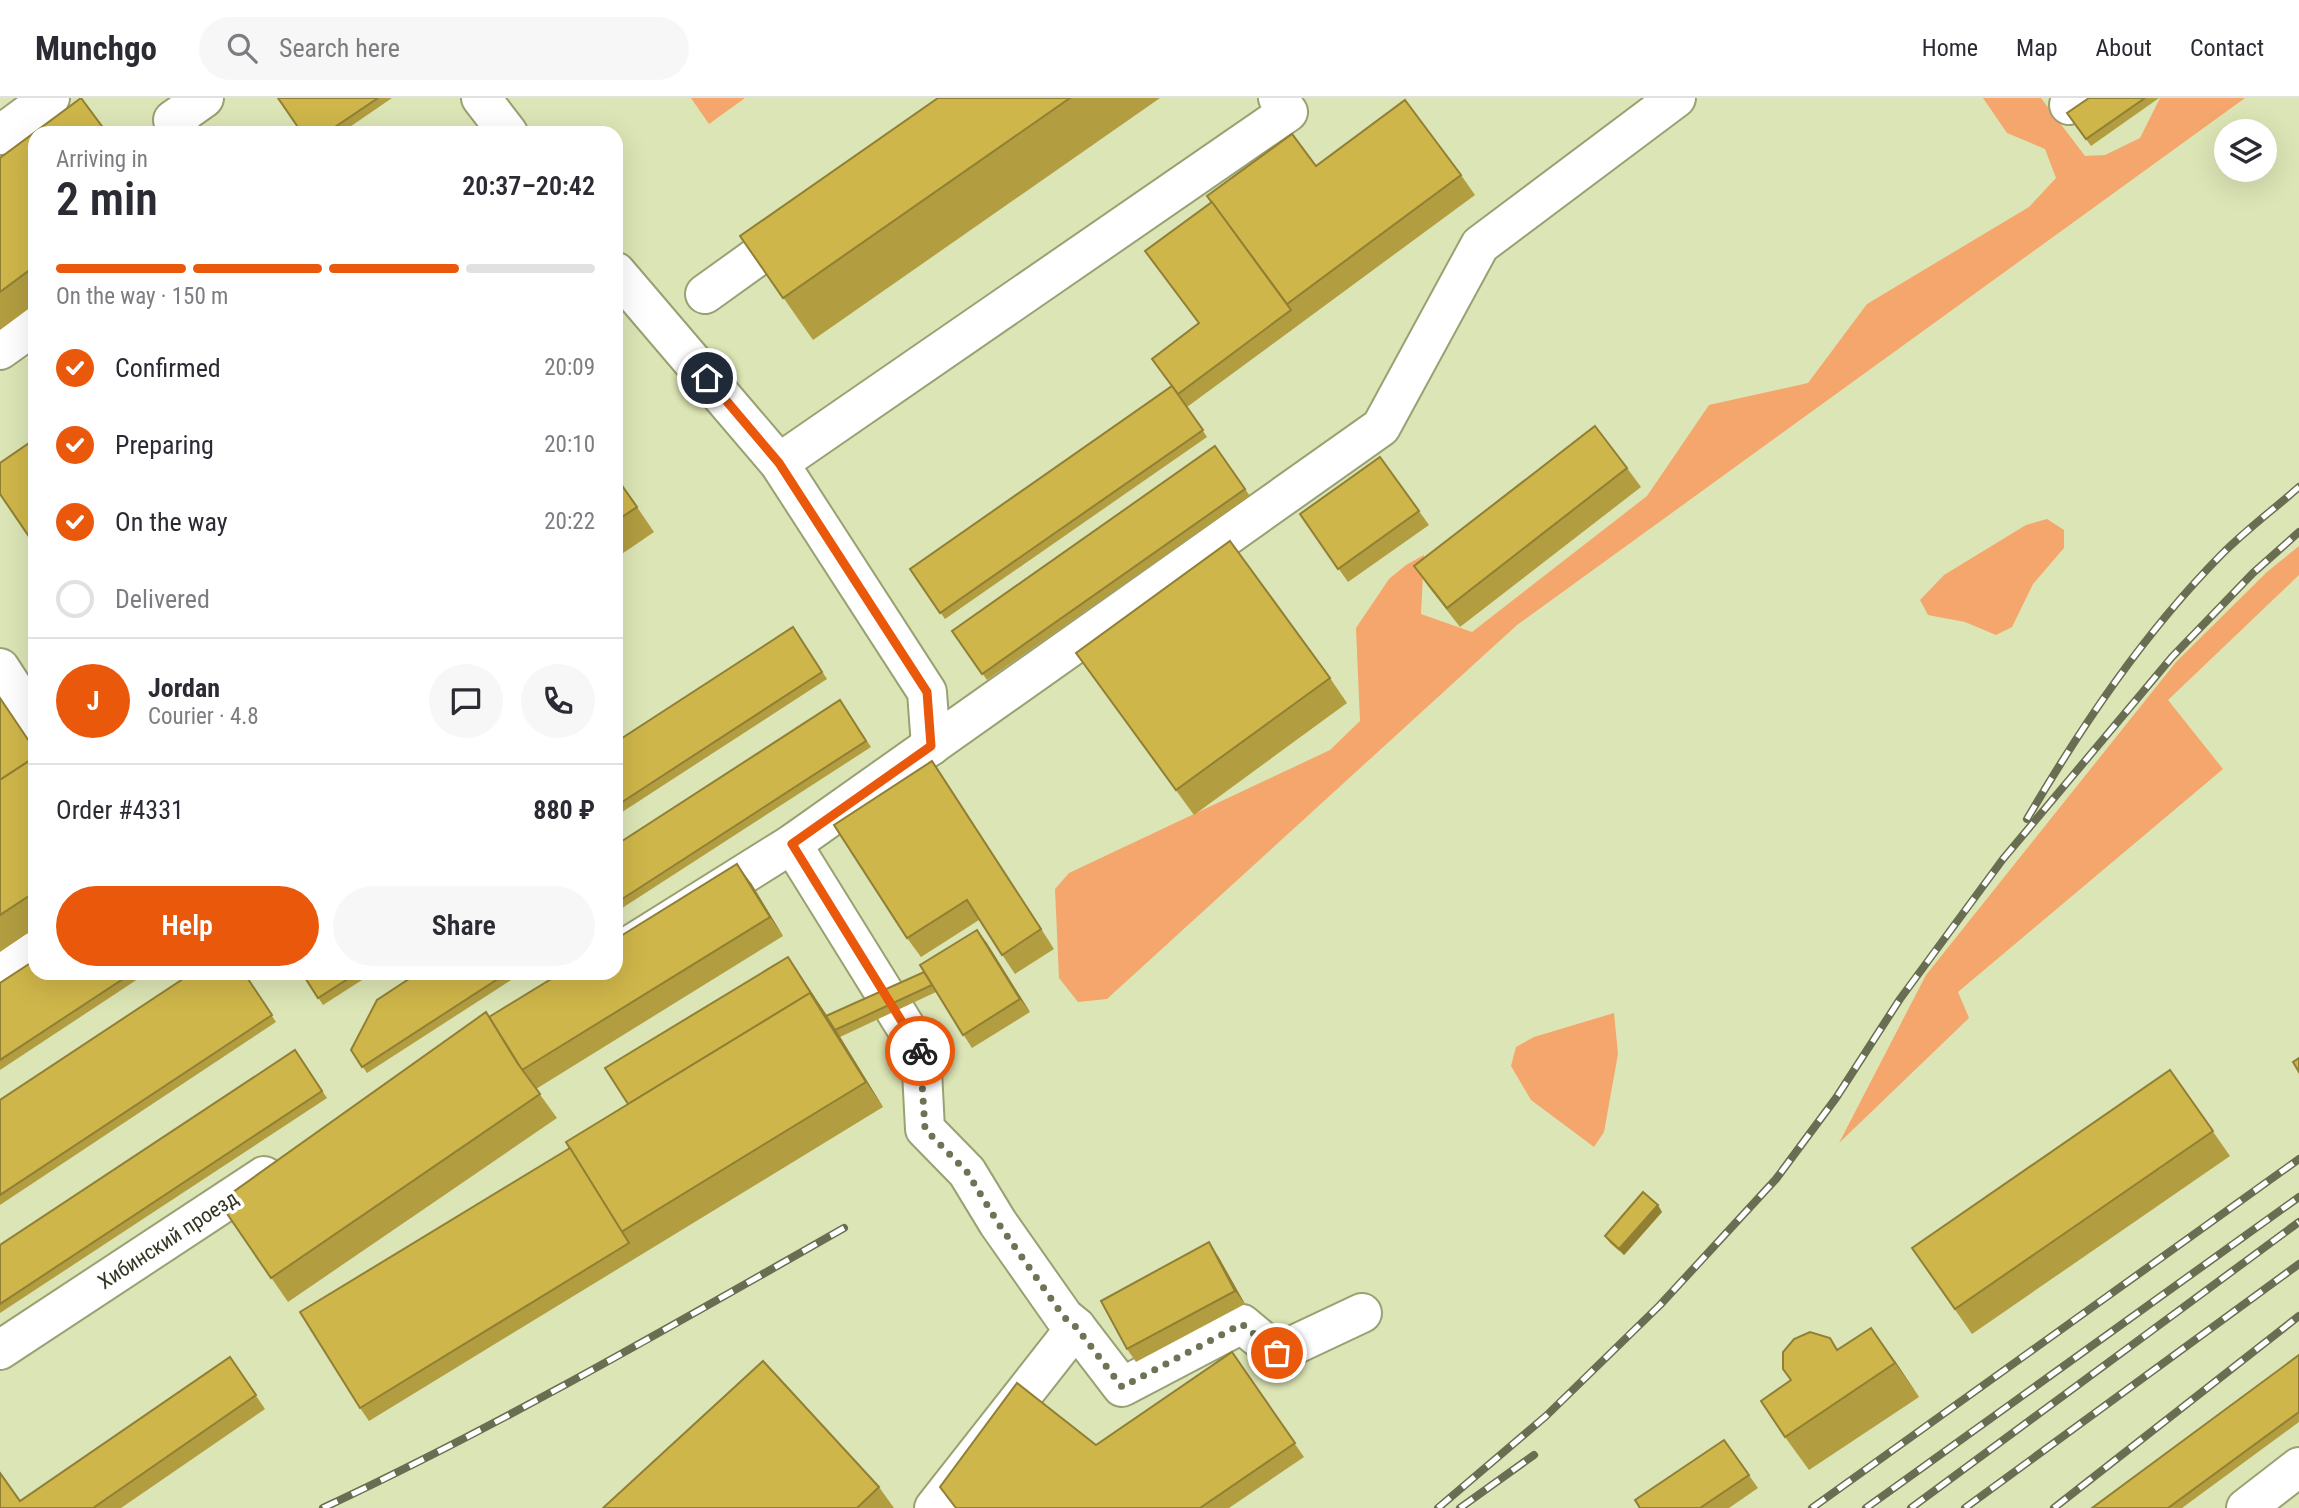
<!DOCTYPE html>
<meta charset="utf-8">
<style>
body{margin:0;font-family:"Roboto Condensed",sans-serif;background:#f7f7f7;color:#2b2b33;height:100vh;display:flex;flex-direction:column;font-size:26px;white-space:nowrap}
*{box-sizing:border-box;margin:0}
p{font-size:23px;color:#7c7c81}
.icon{flex:none;width:38px;height:38px;fill:none;stroke:currentColor;stroke-width:2;stroke-linecap:round;stroke-linejoin:round}
.map{position:relative;flex:1;overflow:hidden}
.sheet{position:absolute;left:28px;top:28px;width:595px;height:854px;display:flex;flex-direction:column;background:#fff;border-radius:21px;box-shadow:0 7px 28px #0002}
.sheet>*{flex:none}
.tools{position:absolute;left:2214px;top:21px;display:grid;gap:14px}
.tools a{display:grid;place-items:center;width:63px;height:63px;border-radius:50%;background:#fff;box-shadow:0 7px 28px #0002;font-size:35px}
.pin{position:absolute;display:grid;place-items:center;width:60px;height:60px;color:#fff;margin:-30px;border:4px solid #fff;border-radius:50%;box-shadow:0 2px 7px #0007}
.courier{position:absolute;display:grid;place-items:center;width:70px;height:70px;margin:-35px;border:5px solid #ea580c;border-radius:50%;background:#fff;color:#222;box-shadow:0 2px 9px #0007}
.head em{font-style:normal;font-weight:600}
.head div{display:flex;flex-direction:column-reverse}
.head{display:flex;align-items:center;justify-content:space-between;height:119px;padding:0 28px}
h1{font-size:46px;font-weight:600;line-height:52px}
.bar{display:grid;grid-template-columns:repeat(4,1fr);gap:10px 7px;align-content:center;height:84px;padding:0 28px}
.bar i{height:9px;border-radius:5px;background:#e1e1e2}
.bar .on{background:#ea580c}
.bar p{grid-column:span 4}
.line{display:flex;align-items:center;gap:18px;padding:0 28px;border-top:2px solid #e1e1e2}
.line div{flex:1}
.round{display:grid;place-items:center;flex:none;width:74px;height:74px;border-radius:37px;background:#f7f7f7}
ol{padding:0 28px;list-style:none}
li{display:flex;align-items:center;gap:21px;height:77px}
li p{margin-inline-start:auto}
li .icon{padding:7px;border-radius:50%;background:#ea580c;color:#fff;stroke-width:4}
li:last-child{color:#7c7c81}
li i{width:38px;height:38px;border:4px solid #e1e1e2;border-radius:50%}
.button{display:flex;gap:14px;margin-top:auto;padding:14px 28px}
.button a{flex:1;height:80px;border-radius:42px;background:#ea580c;color:#fff;font-size:28px;font-weight:600;line-height:80px;text-align:center}
.button a+a{background:#f7f7f7;color:#2b2b33}
header{display:flex;align-items:center;gap:42px;box-sizing:border-box;height:98px;padding:0 35px;background:#fff;border-bottom:2px solid #e1e1e2}
header strong{font-size:33px}
nav{display:flex;gap:38px;margin-inline-start:auto;font-size:24px}
.search{width:490px;height:63px;background:#f7f7f7;display:flex;align-items:center;gap:18px;box-sizing:border-box;padding:0 24px;border-radius:38px;color:#7c7c81;font-size:26px}
.map>svg:first-child{display:block}
.green{fill:#f5a66c}
.lines{fill:none;stroke-linecap:round;stroke-linejoin:round}
.minor-casing{stroke:#99a173;stroke-width:42}
.minor{stroke:#fff;stroke-width:38}
.rail-casing{stroke:#696e52;stroke-width:8}
.rail{stroke:#fff;stroke-width:5;stroke-dasharray:16;stroke-linecap:butt}
.wall{fill:#b29d40}
.shaded-wall{fill:#917f34}
.building{fill:#cfb64a;stroke:#917f34;stroke-width:2}
.done{stroke:#6e7356;stroke-width:7;stroke-dasharray:0 12.6}
.route{stroke:#ea580c;stroke-width:9}
.labels{text-anchor:middle;stroke-width:7;stroke-linejoin:round;paint-order:stroke}
.street-label{font-size:21px;fill:#333623;stroke:#fff}
</style>
<header>
<strong>Munchgo</strong>
<div class="search"><svg class="icon" aria-label="search" viewBox="0 0 24 24"><circle cx="10" cy="10" r="6"/><path d="M15 15l6 6"/></svg>Search here</div>
<nav><a>Home</a><a>Map</a><a>About</a><a>Contact</a></nav>
</header>
<div class="map">
<svg width="2299" height="1410" viewBox="0 0 2299 1410">
<rect width="100%" height="100%" fill="#dce5b5"/>
<!-- green -->
<g class="green">
<polygon points="691,0 745,0 709,26"/>
<polygon points="1983,0 2041,0 2085,58 2105,57 2140,40 2160,0 2245,0 1517,527 1107,901 1078,904 1059,880 1055,791 1069,775 1330,652 1360,623 1356,530 1389,481 1406,467 1424,457 1421,516 1472,534 1647,398 1709,307 1808,285 1867,206 2029,109 2056,80 2045,51 2007,35"/>
<polygon points="2047,421 2064,432 2064,450 2033,486 2012,529 1996,537 1965,524 1928,517 1920,502 1944,477 2026,427"/>
<polygon points="2299,448 2299,477 2168,602 2223,671 1958,894 1969,920 1839,1045 1926,877 2176,564 2267,474"/>
<polygon points="1614,915 1618,956 1604,1034 1594,1049 1531,1002 1511,968 1516,949 1534,939"/>
</g>
<g class="lines">
<!-- minor casing -->
<g class="minor-casing">
<g id="minor">
<polyline points="481,0 508,35"/>
<polyline points="2069,7 2079,0"/>
<polyline points="181,35 173,22 204,0"/>
<polyline points="0,37 50,0"/>
<polyline points="616,174 779,365 927,594 931,648"/>
<polyline points="705,196 797,130"/>
<polyline points="0,252 35,227"/>
<polyline points="779,365 1288,14 1278,0"/>
<polyline points="0,570 35,624"/>
<polyline points="792,746 921,954 925,1031 967,1074 998,1125 1064,1219 1076,1229 1122,1289 1242,1226 1277,1255 1362,1215"/>
<polyline points="616,856 792,746 1381,329 1480,147 1676,0"/>
<polyline points="0,876 35,853"/>
<polyline points="0,1252 264,1078"/>
<polyline points="934,1410 1076,1229"/>
<polyline points="2246,1410 2299,1369"/>
</g>
</g>
<!-- minor -->
<use href="#minor" class="minor"/>
<!-- rail casing -->
<g class="rail-casing">
<g id="rail">
<path d="M 2027,721 C 2083,626 2144,535 2222,456 C 2246,432 2274,411 2299,389"/>
<path d="M 323,1410 C 501,1327 673,1227 844,1130"/>
<polyline points="1438,1410 1546,1318 1660,1207 1776,1081 1836,1000 1900,901 2003,761 2172,559 2253,475 2299,434"/>
<polyline points="1460,1410 1534,1357"/>
<polyline points="1812,1410 2299,1061"/>
<polyline points="1866,1410 2299,1099"/>
<polyline points="1911,1410 2299,1124"/>
<polyline points="1965,1410 2299,1166"/>
<polyline points="2054,1410 2299,1218"/>
</g>
</g>
<!-- rail -->
<use href="#rail" class="rail"/>
</g>
<!-- wall -->
<g class="wall">
<polygon points="278,0 392,0 341,35 302,35"/>
<polygon points="938,0 1160,0 813,242 740,138"/>
<polygon points="2089,0 2159,0 2091,48 2067,15"/>
<polygon points="35,35 35,206 0,232 0,60"/>
<polygon points="1316,68 1461,77 1475,97 1187,309 1207,339 945,521 910,471 1172,289 1199,226"/>
<polygon points="35,341 35,447 0,396"/>
<polygon points="1215,348 1250,398 987,582 952,533"/>
<polygon points="1380,359 1429,427 1348,484 1300,416"/>
<polygon points="1627,370 1641,389 1460,529 1428,488 1414,468"/>
<polygon points="616,378 654,434 616,460"/>
<polygon points="793,529 827,581 616,718 616,644"/>
<polygon points="1076,555 1330,580 1347,605 1194,717"/>
<polygon points="0,600 35,652 35,830 0,854"/>
<polygon points="840,602 871,649 616,814 616,747"/>
<polygon points="945,682 1054,851 1015,876 979,822 921,859 907,840"/>
<polygon points="751,785 783,838 536,991 557,1020 288,1204 219,1104 489,919"/>
<polygon points="977,832 1030,914 972,950 936,894 840,939 883,1009 369,1323 360,1310 570,1050 801,878 827,918 924,874"/>
<polygon points="35,875 147,875 0,972 0,885"/>
<polygon points="244,875 276,924 0,1107 0,1002"/>
<polygon points="302,875 373,875 323,907"/>
<polygon points="418,875 522,875 367,975 351,952"/>
<polygon points="295,952 327,1000 0,1215 0,1147"/>
<polygon points="2170,972 2230,1058 1972,1236 1912,1150"/>
<polygon points="1662,1114 1624,1157 1610,1145 1605,1138"/>
<polygon points="1218,1158 1245,1206 1136,1264 1127,1251"/>
<polygon points="1838,1252 1895,1263 1919,1299 1809,1372 1785,1339"/>
<polygon points="1232,1254 1304,1359 1229,1410 955,1410 1096,1347"/>
<polygon points="2299,1257 2299,1324 2182,1410 2092,1410"/>
<polygon points="230,1259 265,1311 121,1410 0,1410 20,1403"/>
<polygon points="1724,1342 1758,1390 1729,1410 1640,1410"/>
<polygon points="879,1389 894,1410 603,1410"/>
</g>
<!-- shaded-wall -->
<g class="shaded-wall">
<polygon points="932,663 945,682 1054,851 1041,831"/>
<polygon points="737,766 751,785 783,838 770,819"/>
<polygon points="977,832 987,845 1030,914 1020,901"/>
<polygon points="788,859 828,919 883,1009 866,984"/>
<polygon points="1658,1107 1662,1114 1624,1157 1619,1151"/>
<polygon points="1209,1144 1218,1158 1245,1206 1235,1193"/>
<polygon points="1871,1230 1895,1263 1919,1299 1895,1265"/>
</g>
<!-- building -->
<g class="building">
<polygon points="81,0 107,35 35,35 35,168 0,194 0,60"/>
<polygon points="278,0 378,0 326,35 302,35"/>
<polygon points="938,0 1070,0 783,200 740,138"/>
<polygon points="2089,0 2145,0 2086,41 2067,15"/>
<polygon points="1405,2 1461,77 1287,206 1207,98 1292,36 1316,68"/>
<polygon points="1212,104 1291,212 1178,296 1152,261 1199,225 1145,153"/>
<polygon points="1172,288 1203,332 940,515 910,471"/>
<polygon points="1595,328 1627,370 1447,510 1414,468"/>
<polygon points="35,341 35,436 30,440 0,396 0,365"/>
<polygon points="1215,348 1245,391 982,576 952,533"/>
<polygon points="1380,359 1419,413 1338,471 1300,416"/>
<polygon points="616,379 637,409 616,423"/>
<polygon points="1230,443 1330,580 1176,692 1076,555"/>
<polygon points="793,529 822,574 616,708 616,644"/>
<polygon points="0,600 35,652 35,659 0,682"/>
<polygon points="840,602 866,643 616,805 616,747"/>
<polygon points="35,659 35,794 0,817 0,682"/>
<polygon points="932,663 1041,831 1002,857 967,802 907,840 834,727"/>
<polygon points="737,766 770,819 522,972 489,919 561,875 616,875 616,841"/>
<polygon points="977,832 1020,901 963,937 920,867"/>
<polygon points="788,859 814,900 810,895 628,1006 605,970"/>
<polygon points="35,862 35,875 132,875 0,962 0,885"/>
<polygon points="924,874 932,887 835,932 826,918"/>
<polygon points="192,875 244,875 272,917 0,1097 0,1002"/>
<polygon points="302,875 357,875 318,900"/>
<polygon points="418,875 507,875 362,969 351,952 377,902"/>
<polygon points="810,895 866,984 621,1134 566,1044"/>
<polygon points="486,914 518,966 540,996 271,1180 219,1104"/>
<polygon points="295,952 322,993 0,1206 0,1147"/>
<polygon points="2299,960 2299,974 2293,964"/>
<polygon points="2170,972 2213,1033 1955,1211 1912,1150"/>
<polygon points="570,1050 629,1145 360,1310 300,1214"/>
<polygon points="1643,1094 1658,1107 1619,1151 1605,1138"/>
<polygon points="1209,1144 1235,1193 1127,1251 1101,1203"/>
<polygon points="1871,1230 1895,1265 1785,1339 1761,1303 1791,1282 1783,1271 1783,1254 1794,1241 1810,1234 1830,1240 1837,1252"/>
<polygon points="1232,1254 1295,1345 1200,1410 956,1410 940,1389 1017,1285 1096,1347"/>
<polygon points="2299,1257 2299,1314 2168,1410 2092,1410"/>
<polygon points="230,1259 256,1297 93,1410 0,1410 0,1375 20,1403"/>
<polygon points="763,1263 879,1389 857,1410 603,1410"/>
<polygon points="1724,1342 1749,1377 1700,1410 1640,1410 1635,1402"/>
</g>
<g class="lines">
<!-- done -->
<polyline class="done" points="920,953 925,1031 967,1074 998,1125 1064,1219 1076,1229 1122,1289 1242,1226 1277,1255"/>
<!-- route -->
<polyline class="route" points="707,280 779,365 927,594 931,648 792,746 920,953"/>
</g>
<g class="labels">
<!-- street labels -->
<g class="street-label">
<text transform="translate(168 1142) rotate(-33)" y="7">Хибинский проезд</text>
</g>
</g>
</svg>
<div class="tools">
<a><svg class="icon" aria-label="layers" viewBox="0 0 24 24"><path d="M12 4l9 5-9 5-9-5zM3 14l9 5 9-5"/></svg></a>
</div>
<div class="pin" style="left:1277px;top:1255px;background:#ea580c"><svg class="icon" aria-label="bag" viewBox="0 0 24 24"><path d="M5 8h14l-1 12H6zM9 8a3 3 0 0 1 6 0"/></svg></div>
<div class="pin" style="left:707px;top:280px;background:#1f2937"><svg class="icon" aria-label="home" viewBox="0 0 24 24"><path d="M3 11l9-7 9 7M6 9v11h12V9"/></svg></div>
<div class="courier" style="left:920px;top:953px"><svg class="icon" aria-label="bike" viewBox="0 0 24 24"><circle cx="6" cy="16" r="4"/><circle cx="18" cy="16" r="4"/><path d="M6 16l4-8h5l3 8M10 8l3 8H6M13 5h3"/></svg></div>
<section class="sheet">
<div class="head"><div><h1>2 min</h1><p>Arriving in</p></div><em>20:37–20:42</em></div>
<div class="bar"><i class="on"></i><i class="on"></i><i class="on"></i><i></i><p>On the way · 150 m</p></div>
<ol>
<li><svg class="icon" aria-label="check" viewBox="0 0 24 24"><path d="M5 12l5 5 9-10"/></svg>Confirmed<p>20:09</p></li>
<li><svg class="icon" aria-label="check" viewBox="0 0 24 24"><path d="M5 12l5 5 9-10"/></svg>Preparing<p>20:10</p></li>
<li><svg class="icon" aria-label="check" viewBox="0 0 24 24"><path d="M5 12l5 5 9-10"/></svg>On the way<p>20:22</p></li>
<li><i></i>Delivered</li>
</ol>
<div class="line" style="height:126px"><b class="round" style="background:#ea580c;color:#fff">J</b><div><b>Jordan</b><p>Courier · 4.8</p></div><a class="round"><svg class="icon" aria-label="chat" viewBox="0 0 24 24"><path d="M4 5h16v11H9l-5 4z"/></svg></a><a class="round"><svg class="icon" aria-label="phone" viewBox="0 0 24 24"><path d="M5 4h4l2 5-3 2q2 4 5 5l2-3 5 2v4C11 20 4 13 5 4z"/></svg></a></div>
<div class="line" style="height:91px"><div>Order #4331</div><b>880 ₽</b></div>
<div class="button"><a>Help</a><a>Share</a></div>
</section>
</div>
